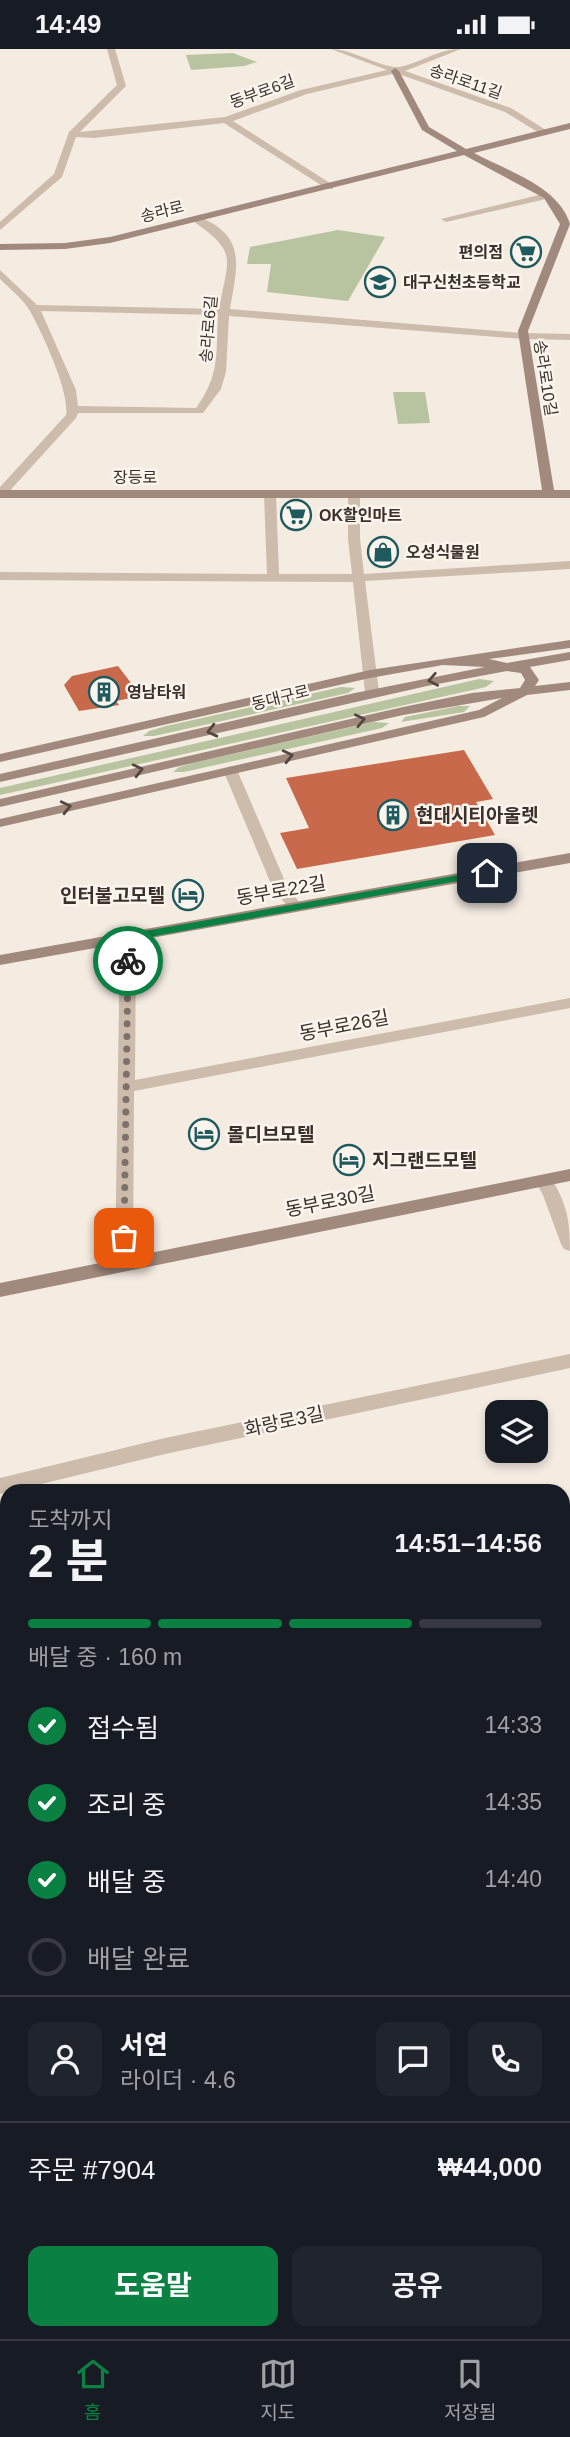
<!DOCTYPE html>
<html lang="ko">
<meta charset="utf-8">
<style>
body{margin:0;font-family:Helvetica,"Noto Sans KR",sans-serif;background:#20242c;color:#f1f3f6;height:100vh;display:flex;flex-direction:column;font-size:26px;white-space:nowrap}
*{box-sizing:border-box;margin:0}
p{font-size:23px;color:#9ea1a6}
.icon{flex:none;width:38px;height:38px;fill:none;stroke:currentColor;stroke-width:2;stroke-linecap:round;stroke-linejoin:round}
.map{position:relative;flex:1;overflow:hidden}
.panel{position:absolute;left:0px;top:1435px;width:570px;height:856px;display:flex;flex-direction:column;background:#171b24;border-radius:21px 21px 0 0;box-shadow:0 4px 10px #0003}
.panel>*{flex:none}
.fabs{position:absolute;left:485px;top:1351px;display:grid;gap:14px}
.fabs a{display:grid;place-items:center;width:63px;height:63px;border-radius:14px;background:#171b24;box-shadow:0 4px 10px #0003;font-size:35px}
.pin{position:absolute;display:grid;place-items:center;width:60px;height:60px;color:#fff;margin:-30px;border-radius:14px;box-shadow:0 4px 10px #0006}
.courier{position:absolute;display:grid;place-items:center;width:70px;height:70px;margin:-35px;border:5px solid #0b8043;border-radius:50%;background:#fff;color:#222;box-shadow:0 2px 9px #0007}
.overview em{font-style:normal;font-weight:700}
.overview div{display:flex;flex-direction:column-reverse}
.overview{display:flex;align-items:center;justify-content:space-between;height:119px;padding:0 28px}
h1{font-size:46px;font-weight:700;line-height:52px}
.bar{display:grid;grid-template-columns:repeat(4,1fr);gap:10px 7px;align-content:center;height:84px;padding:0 28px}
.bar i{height:9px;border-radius:5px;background:#363941}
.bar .current{background:#0b8043}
.bar p{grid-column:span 4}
.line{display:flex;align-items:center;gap:18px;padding:0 28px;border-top:2px solid #363941}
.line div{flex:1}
.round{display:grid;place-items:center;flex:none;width:74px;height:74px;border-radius:14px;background:#20242c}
ol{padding:0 28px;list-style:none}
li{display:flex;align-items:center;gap:21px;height:77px}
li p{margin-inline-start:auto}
li .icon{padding:7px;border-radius:50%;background:#0b8043;color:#fff;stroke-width:4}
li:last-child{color:#9ea1a6}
li i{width:38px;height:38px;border:4px solid #363941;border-radius:50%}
.primary-button{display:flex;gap:14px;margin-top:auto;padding:14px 28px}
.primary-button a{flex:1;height:80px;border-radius:14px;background:#0b8043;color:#fff;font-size:28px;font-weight:700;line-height:80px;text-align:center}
.primary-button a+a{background:#20242c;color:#f1f3f6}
.status{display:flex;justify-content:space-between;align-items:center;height:49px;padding:0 35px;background:#171b24;direction:ltr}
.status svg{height:19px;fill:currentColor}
.tabs{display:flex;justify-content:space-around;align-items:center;height:98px;border-top:2px solid #363941;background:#171b24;font-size:19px;color:#9ea1a6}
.tabs a{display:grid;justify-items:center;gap:4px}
.tabs .current{color:#0b8043}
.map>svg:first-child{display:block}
.green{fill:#b8c4a0}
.building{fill:#c8694b}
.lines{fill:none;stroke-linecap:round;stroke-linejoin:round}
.street{fill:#cdbbac;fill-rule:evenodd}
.secondary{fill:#a18a7d;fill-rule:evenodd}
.oneway{stroke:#544640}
.route{fill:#0b8043}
.done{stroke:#7c716b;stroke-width:7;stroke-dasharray:0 12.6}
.labels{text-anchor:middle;stroke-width:5;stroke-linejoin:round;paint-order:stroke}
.far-street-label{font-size:16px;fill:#3b302b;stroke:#fbf5ee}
.far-poi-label{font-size:16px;font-weight:bold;fill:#3b302b;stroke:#fbf5ee;text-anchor:start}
.poi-label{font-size:19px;font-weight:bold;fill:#3b302b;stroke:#fbf5ee;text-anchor:start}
.street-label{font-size:19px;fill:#3b302b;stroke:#fbf5ee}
</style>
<div class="status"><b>14:49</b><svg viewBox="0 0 49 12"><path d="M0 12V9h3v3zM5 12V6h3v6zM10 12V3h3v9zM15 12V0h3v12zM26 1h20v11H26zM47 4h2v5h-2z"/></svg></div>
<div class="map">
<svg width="570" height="2290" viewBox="0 0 570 2290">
<rect width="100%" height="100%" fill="#f4ebe1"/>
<!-- green -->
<g class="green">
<polygon points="233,4 257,13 244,17 191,21 186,6"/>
<polygon points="338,181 385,188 348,252 267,243 271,215 247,215 250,198"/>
<polygon points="425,343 430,374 398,375 393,343"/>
<polygon points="479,630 494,632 486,638 0,746 0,739"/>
<polygon points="341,638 355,639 348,644 154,687 143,687 149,682 166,677"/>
<polygon points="458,657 470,657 464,663 401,673 405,668"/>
<polygon points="374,673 389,674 382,679 184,723 173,723 179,718 197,713"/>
</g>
<!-- building -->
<g class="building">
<polygon points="118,617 141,647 116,652 119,656 79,662 64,636 72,627"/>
<polygon points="464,701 493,750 476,753 495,786 297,820 280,784 309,779 286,729"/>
</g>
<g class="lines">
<!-- street -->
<g class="street">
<path d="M 107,0 L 115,0 L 126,37 L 80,83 L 225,68 L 301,41 L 387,21 L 331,0 C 352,0 384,20 399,18 C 421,14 438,0 461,0 L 405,22 L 511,59 L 549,83 L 541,85 L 505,63 L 396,24 L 307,45 L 233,72 L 333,136 L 333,140 L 327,140 L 224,74 L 94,89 L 76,88 L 62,128 L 0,181 L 0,173 L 54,125 L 69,83 L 117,36 Z"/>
<polygon points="547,144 552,147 550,149 446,173 441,170"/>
<path d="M 197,167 C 248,187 237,217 230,260 L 523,284 L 570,285 L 570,291 L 523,290 L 229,267 L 226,323 L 221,340 L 203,364 L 78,364 L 76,369 L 4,448 L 0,449 L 0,438 L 66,366 C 70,343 42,284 30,262 C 23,250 10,240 0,230 L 0,221 L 37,256 L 219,260 C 228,209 239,204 193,172 L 192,170 ZM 41,262 L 218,266 C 216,305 220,326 196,359 L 78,357 L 76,341 Z"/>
<polygon points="354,441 360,445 360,490 364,525 570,512 570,520 365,532 379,643 372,647 365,643 353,533 0,531 0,523 267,525 264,446 270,442 276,446 279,525 352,525 348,490 348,445"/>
<polygon points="230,717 237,721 287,837 302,857 299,860 289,860 272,837 223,721"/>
<polygon points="128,884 136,889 135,1031 570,949 570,959 134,1042 133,1214 130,1219 118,1219 115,1214 120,889"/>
<path d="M 544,1126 L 550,1128 C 567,1154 570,1171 570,1202 L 564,1200 L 561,1195 L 543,1146 L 535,1132 Z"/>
<polygon points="570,1305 570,1319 165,1405 0,1445 0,1429 165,1389"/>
<polygon points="0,2240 7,2243 7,2273 0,2270"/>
<polygon points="18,2284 48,2284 50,2290 20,2290"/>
<polygon points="296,2284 328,2284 326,2290 294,2290"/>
</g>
<!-- secondary -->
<g class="secondary">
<path d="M 395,19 L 399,22 L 429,78 L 466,100 L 570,74 L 570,80 L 474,104 C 505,121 559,137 570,175 L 528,282 L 554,441 L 570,441 L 570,449 L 0,449 L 0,441 L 542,441 L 518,282 L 560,175 L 544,149 L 464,106 L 110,194 L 65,200 L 0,201 L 0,195 L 65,194 L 110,188 L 457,102 L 422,81 L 391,22 Z"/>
<polygon points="570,591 570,599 489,610 507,614 570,603 570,611 530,618 539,631 535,637 570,633 570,641 527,646 484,668 0,778 0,770 479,661 502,649 403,666 0,758 0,750 403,658 472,644 520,639 525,631 521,624 507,622 427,637 0,733 0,725 355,644 485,618 443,616 370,629 0,713 0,705 370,621"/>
<polygon points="570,804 570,814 0,916 0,906"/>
<polygon points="570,1120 570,1132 0,1248 0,1234"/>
<polygon points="0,1850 7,1853 7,1876 0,1873"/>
<polygon points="0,1924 7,1926 7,1950 0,1948"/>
<polygon points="564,2152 570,2155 570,2182 564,2179"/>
<polygon points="564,2239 570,2241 570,2268 564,2265"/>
</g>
</g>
<!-- one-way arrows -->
<defs><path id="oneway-chevron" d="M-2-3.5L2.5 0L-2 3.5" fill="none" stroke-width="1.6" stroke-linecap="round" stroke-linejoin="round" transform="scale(1.75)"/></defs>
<g class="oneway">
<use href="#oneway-chevron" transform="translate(433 631) rotate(169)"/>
<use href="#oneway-chevron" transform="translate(360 671) rotate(-12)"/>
<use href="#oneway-chevron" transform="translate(212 682) rotate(166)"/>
<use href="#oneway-chevron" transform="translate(288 707) rotate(-13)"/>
<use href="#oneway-chevron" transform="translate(138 721) rotate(-13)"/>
<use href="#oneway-chevron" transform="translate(66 758) rotate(-13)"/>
</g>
<!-- route -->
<polygon class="route" points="487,821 492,824 491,826 133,891 133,912 128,916 123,912 123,888 128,885"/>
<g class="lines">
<!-- done -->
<polyline class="done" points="124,1189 128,912"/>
</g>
<!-- icons -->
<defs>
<g id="supermarket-ring" transform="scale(1.575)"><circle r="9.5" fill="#fbf5ee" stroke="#1f5a5e" stroke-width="1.5"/><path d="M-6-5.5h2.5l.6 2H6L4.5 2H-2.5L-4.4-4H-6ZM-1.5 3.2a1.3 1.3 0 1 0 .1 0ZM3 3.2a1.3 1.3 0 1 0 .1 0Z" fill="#1f5a5e"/></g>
<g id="school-ring" transform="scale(1.575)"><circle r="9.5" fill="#fbf5ee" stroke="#1f5a5e" stroke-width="1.5"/><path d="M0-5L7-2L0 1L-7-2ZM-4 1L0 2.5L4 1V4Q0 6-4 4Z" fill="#1f5a5e"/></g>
<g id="shop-ring" transform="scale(1.575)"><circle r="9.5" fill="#fbf5ee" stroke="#1f5a5e" stroke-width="1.5"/><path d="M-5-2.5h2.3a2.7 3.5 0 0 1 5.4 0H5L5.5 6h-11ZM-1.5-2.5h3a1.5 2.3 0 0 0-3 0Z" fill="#1f5a5e"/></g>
<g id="building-ring" transform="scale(1.575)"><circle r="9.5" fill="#fbf5ee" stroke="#1f5a5e" stroke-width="1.5"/><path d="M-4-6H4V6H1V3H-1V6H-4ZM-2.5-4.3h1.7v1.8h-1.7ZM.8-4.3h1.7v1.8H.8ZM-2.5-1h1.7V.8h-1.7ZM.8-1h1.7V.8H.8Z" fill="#1f5a5e"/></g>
<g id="hotel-ring" transform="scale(1.575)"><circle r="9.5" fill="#fbf5ee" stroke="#1f5a5e" stroke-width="1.5"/><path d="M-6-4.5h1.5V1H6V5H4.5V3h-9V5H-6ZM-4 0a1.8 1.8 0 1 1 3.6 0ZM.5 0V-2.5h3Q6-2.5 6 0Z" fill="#1f5a5e"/></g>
</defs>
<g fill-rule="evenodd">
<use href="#supermarket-ring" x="526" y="203"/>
<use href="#school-ring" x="380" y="233"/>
<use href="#supermarket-ring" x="296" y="466"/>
<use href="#shop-ring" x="383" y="503"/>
<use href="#building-ring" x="104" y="643"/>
<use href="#building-ring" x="393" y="766"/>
<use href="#hotel-ring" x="188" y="846"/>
<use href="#hotel-ring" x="204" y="1085"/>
<use href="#hotel-ring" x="349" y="1111"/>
</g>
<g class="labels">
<!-- far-street labels -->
<g class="far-street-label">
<text transform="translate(466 32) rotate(19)" y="6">송라로11길</text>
<text transform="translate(262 42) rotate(-20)" y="6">동부로6길</text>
<text transform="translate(162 162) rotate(-14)" y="6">송라로</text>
<text transform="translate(208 280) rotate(-85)" y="6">송라로6길</text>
<text transform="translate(546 329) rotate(81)" y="6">송라로10길</text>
<text x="135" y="434">장등로</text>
<text transform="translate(280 648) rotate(-14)" y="6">동대구로</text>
</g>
<!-- far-poi labels -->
<g class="far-poi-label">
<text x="503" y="209" text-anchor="end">편의점</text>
<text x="403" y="239">대구신천초등학교</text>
<text x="319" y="472">OK할인마트</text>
<text x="406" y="509">오성식물원</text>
<text x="127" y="649">영남타워</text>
</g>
<!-- poi labels -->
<g class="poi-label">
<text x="416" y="773">현대시티아울렛</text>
<text x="165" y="853" text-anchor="end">인터불고모텔</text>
<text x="227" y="1092">몰디브모텔</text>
<text x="372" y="1118">지그랜드모텔</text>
</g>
<!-- street labels -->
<g class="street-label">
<text transform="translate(281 841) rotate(-10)" y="7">동부로22길</text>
<text transform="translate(344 976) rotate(-11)" y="7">동부로26길</text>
<text transform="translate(330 1152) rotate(-11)" y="7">동부로30길</text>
<text transform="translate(284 1372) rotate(-12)" y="7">화랑로3길</text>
</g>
</g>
</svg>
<div class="fabs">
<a><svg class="icon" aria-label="layers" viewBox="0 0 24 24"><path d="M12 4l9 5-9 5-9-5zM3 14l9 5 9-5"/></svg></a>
</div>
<div class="pin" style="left:124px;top:1189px;background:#ea580c"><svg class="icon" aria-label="bag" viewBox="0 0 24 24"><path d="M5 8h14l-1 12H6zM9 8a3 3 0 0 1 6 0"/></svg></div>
<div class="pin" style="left:487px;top:824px;background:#1f2937"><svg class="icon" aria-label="home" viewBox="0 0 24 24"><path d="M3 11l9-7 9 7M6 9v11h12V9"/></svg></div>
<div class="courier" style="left:128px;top:912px"><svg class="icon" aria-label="bike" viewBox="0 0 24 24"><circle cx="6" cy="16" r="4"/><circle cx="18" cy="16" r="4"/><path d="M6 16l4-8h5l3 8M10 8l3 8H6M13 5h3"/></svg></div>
<section class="panel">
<div class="overview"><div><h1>2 분</h1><p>도착까지</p></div><em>14:51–14:56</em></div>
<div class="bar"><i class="current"></i><i class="current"></i><i class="current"></i><i></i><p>배달 중 · 160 m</p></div>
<ol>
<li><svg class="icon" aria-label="check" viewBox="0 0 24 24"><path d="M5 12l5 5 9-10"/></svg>접수됨<p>14:33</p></li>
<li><svg class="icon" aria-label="check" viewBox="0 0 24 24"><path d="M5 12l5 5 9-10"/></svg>조리 중<p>14:35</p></li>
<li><svg class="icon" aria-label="check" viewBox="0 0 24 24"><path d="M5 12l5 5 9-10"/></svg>배달 중<p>14:40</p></li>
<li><i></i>배달 완료</li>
</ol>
<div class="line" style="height:126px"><a class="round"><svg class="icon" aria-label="person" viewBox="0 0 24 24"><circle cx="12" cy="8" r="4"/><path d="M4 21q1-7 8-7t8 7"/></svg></a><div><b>서연</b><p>라이더 · 4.6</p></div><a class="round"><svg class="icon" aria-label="chat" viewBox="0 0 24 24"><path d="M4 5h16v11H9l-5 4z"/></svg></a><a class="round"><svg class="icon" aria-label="phone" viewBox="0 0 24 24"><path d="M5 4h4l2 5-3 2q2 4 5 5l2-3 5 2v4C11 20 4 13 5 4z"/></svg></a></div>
<div class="line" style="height:91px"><div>주문 #7904</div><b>₩44,000</b></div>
<div class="primary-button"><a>도움말</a><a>공유</a></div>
</section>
</div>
<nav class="tabs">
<a class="current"><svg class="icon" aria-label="home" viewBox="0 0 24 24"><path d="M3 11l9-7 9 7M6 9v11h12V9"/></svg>홈</a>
<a><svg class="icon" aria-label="map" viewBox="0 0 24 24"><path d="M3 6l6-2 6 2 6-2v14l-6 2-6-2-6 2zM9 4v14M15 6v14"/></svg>지도</a>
<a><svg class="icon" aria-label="saved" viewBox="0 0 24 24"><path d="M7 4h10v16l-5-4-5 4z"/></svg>저장됨</a>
</nav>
